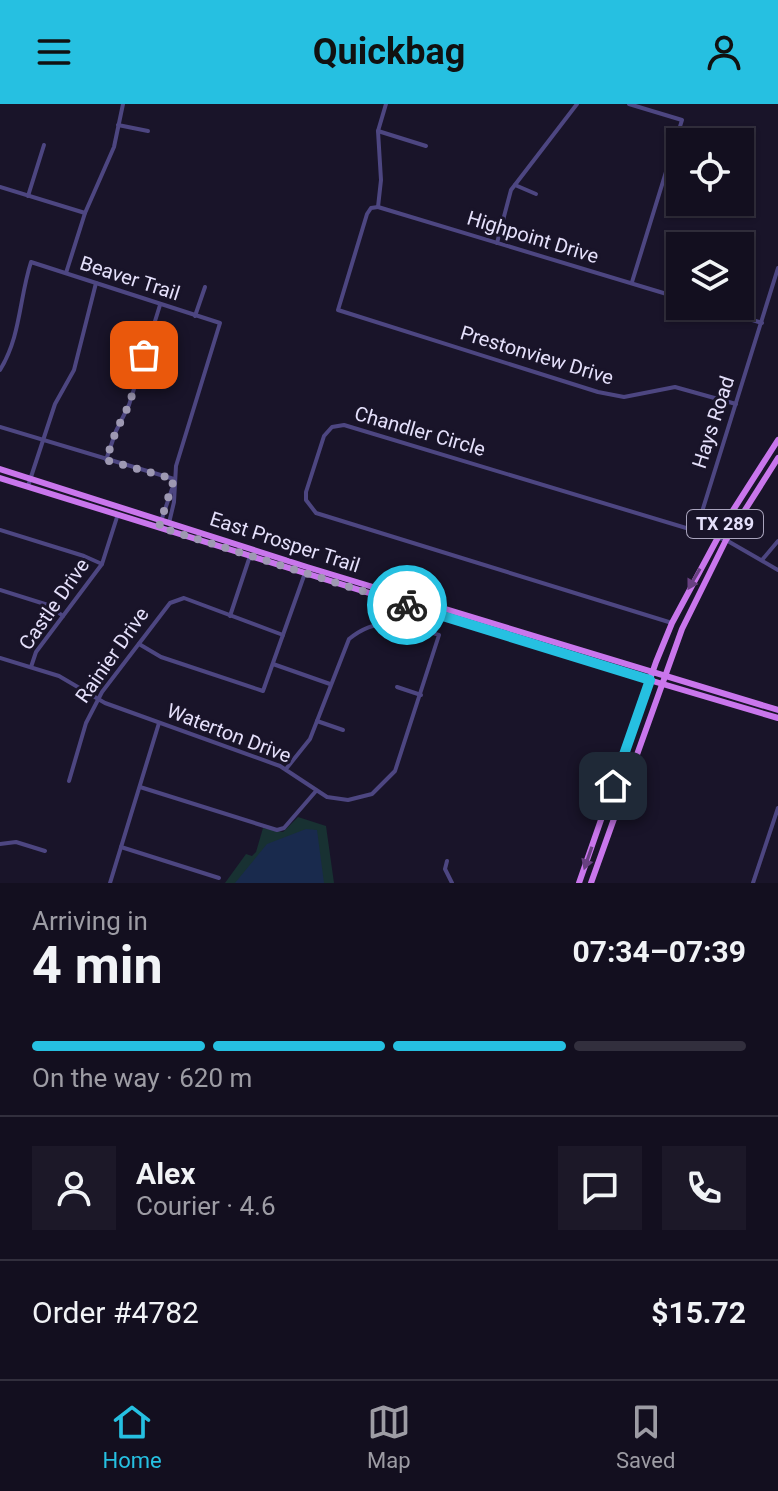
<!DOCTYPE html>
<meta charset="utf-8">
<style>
body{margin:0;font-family:Roboto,sans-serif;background:#1c1828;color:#f1f3f6;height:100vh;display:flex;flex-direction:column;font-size:30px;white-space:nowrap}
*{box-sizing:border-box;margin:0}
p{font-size:26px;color:#9d9ca4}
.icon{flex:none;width:44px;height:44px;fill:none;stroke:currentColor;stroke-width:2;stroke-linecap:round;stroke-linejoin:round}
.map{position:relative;height:779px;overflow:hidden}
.panel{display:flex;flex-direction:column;background:#130f1f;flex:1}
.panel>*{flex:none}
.tools{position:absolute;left:666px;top:24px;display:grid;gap:16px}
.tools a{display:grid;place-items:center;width:88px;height:88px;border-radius:0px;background:#130f1f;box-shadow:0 2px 6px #0004,0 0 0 2px #322f3d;font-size:40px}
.pin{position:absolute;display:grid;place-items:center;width:68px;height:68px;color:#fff;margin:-34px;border-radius:16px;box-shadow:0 4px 12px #0006}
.courier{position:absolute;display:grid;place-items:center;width:80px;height:80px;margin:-40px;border:6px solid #26c0e1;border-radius:50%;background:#fff;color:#222;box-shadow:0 2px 10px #0007}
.head em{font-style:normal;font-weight:700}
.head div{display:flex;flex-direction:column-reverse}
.head{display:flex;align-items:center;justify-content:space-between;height:136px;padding:0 32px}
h1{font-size:52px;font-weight:700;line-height:60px}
.bar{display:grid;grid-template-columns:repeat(4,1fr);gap:12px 8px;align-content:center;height:96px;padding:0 32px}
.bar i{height:10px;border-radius:6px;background:#322f3d}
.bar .active{background:#26c0e1}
.bar p{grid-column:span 4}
.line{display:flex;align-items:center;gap:20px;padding:0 32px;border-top:2px solid #322f3d}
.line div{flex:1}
.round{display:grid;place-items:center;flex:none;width:84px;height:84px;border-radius:0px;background:#1c1828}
header{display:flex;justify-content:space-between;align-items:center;height:104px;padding:0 32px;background:#26c0e1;color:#111;font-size:36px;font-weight:700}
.tab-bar{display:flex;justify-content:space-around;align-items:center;height:112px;border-top:2px solid #322f3d;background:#130f1f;font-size:22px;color:#9d9ca4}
.tab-bar a{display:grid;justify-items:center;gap:4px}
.tab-bar .active{color:#26c0e1}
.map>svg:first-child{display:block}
.green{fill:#183132}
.water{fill:#192a4d}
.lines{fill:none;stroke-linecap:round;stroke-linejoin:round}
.minor{stroke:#4d4681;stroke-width:4}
.major{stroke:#c976ec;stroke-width:6}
.oneway{fill:#684081}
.done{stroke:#9e99b2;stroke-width:8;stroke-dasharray:0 14.4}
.route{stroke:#26c0e1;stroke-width:10}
.labels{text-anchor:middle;stroke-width:6;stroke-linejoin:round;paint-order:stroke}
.shield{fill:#191429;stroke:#a8a3bc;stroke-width:2}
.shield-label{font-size:18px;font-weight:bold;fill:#e5e0fb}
.street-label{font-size:20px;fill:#e5e0fb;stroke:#191429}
</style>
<header><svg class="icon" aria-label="menu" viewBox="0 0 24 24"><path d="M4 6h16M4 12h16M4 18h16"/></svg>Quickbag<svg class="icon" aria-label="person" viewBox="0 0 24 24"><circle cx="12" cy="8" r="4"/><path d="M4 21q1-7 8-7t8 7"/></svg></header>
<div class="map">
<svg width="778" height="779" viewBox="0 0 778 779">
<rect width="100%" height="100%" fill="#191429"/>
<!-- green -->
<polygon class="green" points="298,713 326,722 334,779 225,779 246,750 252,752 256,748 263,724 283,728"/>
<!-- water -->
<polygon class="water" points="306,725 317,726 324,779 235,779 267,740"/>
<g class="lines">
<!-- minor -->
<g class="minor">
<polyline points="629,0 682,16 632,178"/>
<polyline points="118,21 148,27"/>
<polyline points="378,27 426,42"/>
<polyline points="515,81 536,90"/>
<polyline points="0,83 85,109"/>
<polyline points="28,92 44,41"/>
<polyline points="378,103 371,104 367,110 338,206 598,288 624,293 675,283 736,300"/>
<polyline points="378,103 680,194"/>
<polyline points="378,103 381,76 378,27 386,0"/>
<polyline points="497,139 511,86 577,0"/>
<polyline points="66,169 85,109 114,43 123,0"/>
<polyline points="708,202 762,219"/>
<polyline points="195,212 205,183"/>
<path d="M 0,266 C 21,232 19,195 31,158 L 220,219 L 176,362 L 174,398 L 169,419"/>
<polyline points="0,323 174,375"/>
<polyline points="106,356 116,327 129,301 160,201"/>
<polyline points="28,382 55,300 74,266 96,179"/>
<polyline points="159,423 172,385"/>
<polyline points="0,426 84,452 102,460"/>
<polyline points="696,427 778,164"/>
<polyline points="762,456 778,437"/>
<polyline points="0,486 48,501 63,512"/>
<polyline points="381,493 381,518"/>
<polyline points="230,512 250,452"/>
<polyline points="672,519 316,409 306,396 306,388 324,332 332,323 344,321 726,436 778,466"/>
<polyline points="374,520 373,502 375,483"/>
<polyline points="139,540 161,553 263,587 305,469"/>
<path d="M 0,554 L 59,572 L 105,599 L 280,662 L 327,693 L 348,696 L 372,690 L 395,667 L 439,531 C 406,520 379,510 349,535 L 310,635 L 286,665"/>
<polyline points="273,560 330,580"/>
<polyline points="31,563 36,548 102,460 118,410"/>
<polyline points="397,583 421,591"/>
<polyline points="317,617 343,626"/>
<polyline points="69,677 86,619 102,588 170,499 184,494 283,531"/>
<polyline points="140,683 277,726 284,724 316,687"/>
<polyline points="0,740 16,738 45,747"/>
<polyline points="121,743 219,774"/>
<polyline points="447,757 445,765 452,779"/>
<polyline points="110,779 159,619"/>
<polyline points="753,779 778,704"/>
</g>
<!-- major -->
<g class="major">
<polyline points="0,365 307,463 778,606"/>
<polyline points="0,374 639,573 778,614"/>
<polyline points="579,779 656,558 672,519 730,411 778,336"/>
<polyline points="591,779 682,525 726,436 778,354"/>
</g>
</g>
<!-- one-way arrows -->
<defs><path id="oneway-solid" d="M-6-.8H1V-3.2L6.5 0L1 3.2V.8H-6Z" transform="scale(2)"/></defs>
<g class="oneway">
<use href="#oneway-solid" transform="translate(694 475) rotate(120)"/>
<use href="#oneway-solid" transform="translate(588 754) rotate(109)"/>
</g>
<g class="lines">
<!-- done -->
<polyline class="done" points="144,251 129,301 116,327 106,356 174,375 159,423 407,501"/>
<!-- route -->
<polyline class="route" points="407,501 650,576 613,682"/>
</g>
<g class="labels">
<!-- shield labels -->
<rect class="shield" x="687" y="406" width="76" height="28" rx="6"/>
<g class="shield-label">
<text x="725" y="426">TX 289</text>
</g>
<!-- street labels -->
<g class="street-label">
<text transform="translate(533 133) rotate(17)" y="7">Highpoint Drive</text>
<text transform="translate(130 174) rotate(18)" y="7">Beaver Trail</text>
<text transform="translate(537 251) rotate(17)" y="7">Prestonview Drive</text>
<text transform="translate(713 318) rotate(-72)" y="7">Hays Road</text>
<text transform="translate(420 327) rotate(16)" y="7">Chandler Circle</text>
<text transform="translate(285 438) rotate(18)" y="7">East Prosper Trail</text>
<text transform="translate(54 500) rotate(-55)" y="7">Castle Drive</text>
<text transform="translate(112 551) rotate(-55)" y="7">Rainier Drive</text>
<text transform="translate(229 629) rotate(21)" y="7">Waterton Drive</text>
</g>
</g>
</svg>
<div class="tools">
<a><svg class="icon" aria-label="locate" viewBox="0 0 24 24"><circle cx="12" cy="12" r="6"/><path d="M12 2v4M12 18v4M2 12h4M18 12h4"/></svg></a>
<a><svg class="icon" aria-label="layers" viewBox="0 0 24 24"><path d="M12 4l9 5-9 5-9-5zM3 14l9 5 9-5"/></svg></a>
</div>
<div class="pin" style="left:144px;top:251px;background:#ea580c"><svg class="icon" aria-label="bag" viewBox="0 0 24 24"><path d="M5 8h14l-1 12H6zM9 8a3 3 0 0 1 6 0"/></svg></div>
<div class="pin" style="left:613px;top:682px;background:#1f2937"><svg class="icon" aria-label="home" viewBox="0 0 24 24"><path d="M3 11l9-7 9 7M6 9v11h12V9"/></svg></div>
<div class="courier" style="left:407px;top:501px"><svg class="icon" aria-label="bike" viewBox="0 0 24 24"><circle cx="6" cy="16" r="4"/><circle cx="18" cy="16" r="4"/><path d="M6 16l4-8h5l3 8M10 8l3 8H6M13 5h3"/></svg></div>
</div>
<section class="panel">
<div class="head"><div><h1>4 min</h1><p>Arriving in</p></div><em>07:34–07:39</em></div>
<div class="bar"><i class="active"></i><i class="active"></i><i class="active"></i><i></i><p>On the way · 620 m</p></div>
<div class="line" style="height:144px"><a class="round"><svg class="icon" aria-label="person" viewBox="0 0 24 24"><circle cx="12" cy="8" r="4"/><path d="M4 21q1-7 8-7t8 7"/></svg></a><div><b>Alex</b><p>Courier · 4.6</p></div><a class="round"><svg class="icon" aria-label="chat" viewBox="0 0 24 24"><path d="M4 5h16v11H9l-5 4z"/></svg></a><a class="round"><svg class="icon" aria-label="phone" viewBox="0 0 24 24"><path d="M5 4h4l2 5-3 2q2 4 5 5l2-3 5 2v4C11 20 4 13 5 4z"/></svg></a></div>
<div class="line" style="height:104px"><div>Order #4782</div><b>$15.72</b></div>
</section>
<nav class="tab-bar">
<a class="active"><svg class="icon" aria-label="home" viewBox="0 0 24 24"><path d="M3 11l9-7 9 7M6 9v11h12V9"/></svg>Home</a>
<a><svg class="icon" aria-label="map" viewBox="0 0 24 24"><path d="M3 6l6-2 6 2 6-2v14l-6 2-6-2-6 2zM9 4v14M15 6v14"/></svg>Map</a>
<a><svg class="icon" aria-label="saved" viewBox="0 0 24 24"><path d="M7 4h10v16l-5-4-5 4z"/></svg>Saved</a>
</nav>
